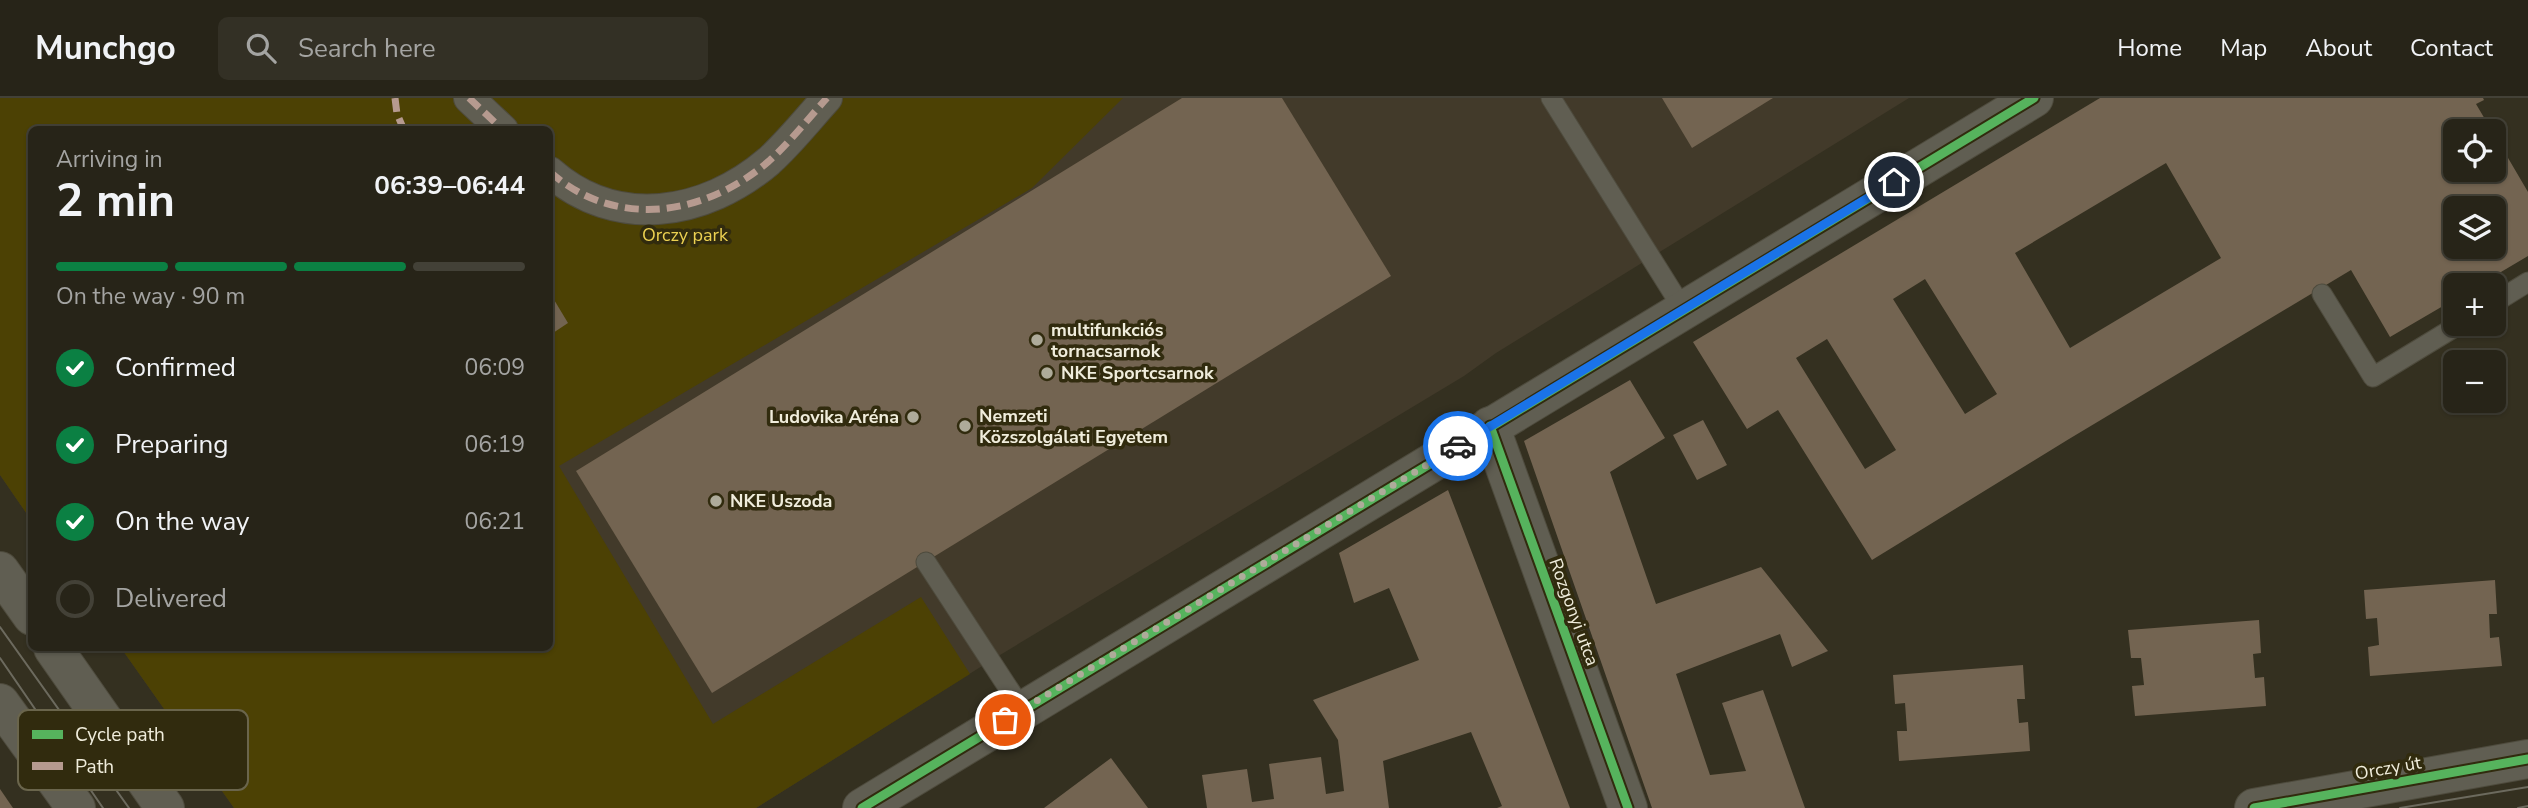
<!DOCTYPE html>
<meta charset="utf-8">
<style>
body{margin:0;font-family:"Nunito Sans",sans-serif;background:#333025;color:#f1f3f6;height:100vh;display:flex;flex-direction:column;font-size:26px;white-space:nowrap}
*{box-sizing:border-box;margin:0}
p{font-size:23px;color:#a4a4a2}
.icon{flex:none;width:38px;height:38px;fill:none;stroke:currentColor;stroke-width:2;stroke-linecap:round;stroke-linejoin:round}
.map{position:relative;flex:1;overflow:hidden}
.sheet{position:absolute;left:28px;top:28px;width:525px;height:525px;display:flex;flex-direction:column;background:#272418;border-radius:10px;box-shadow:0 2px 5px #0004,0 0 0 2px #434137}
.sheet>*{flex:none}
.fabs{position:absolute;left:2443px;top:21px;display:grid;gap:14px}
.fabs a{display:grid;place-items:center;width:63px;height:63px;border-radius:10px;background:#272418;box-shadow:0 2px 5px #0004,0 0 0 2px #434137;font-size:35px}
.pin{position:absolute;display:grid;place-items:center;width:60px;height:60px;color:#fff;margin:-30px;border:4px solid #fff;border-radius:50%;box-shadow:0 2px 7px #0007}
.courier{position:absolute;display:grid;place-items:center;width:70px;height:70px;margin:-35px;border:5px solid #1a73e8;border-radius:50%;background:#fff;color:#222;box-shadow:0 2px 9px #0007}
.headline em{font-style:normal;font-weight:700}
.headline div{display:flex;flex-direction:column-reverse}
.headline{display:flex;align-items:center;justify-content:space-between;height:119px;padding:0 28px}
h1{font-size:46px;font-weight:700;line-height:52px}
.bar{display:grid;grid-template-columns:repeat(4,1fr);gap:10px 7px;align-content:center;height:84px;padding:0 28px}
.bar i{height:9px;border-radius:5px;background:#434137}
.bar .selected{background:#0b8043}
.bar p{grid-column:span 4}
ol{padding:0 28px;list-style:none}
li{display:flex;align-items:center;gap:21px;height:77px}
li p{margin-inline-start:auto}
li .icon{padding:7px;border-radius:50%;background:#0b8043;color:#fff;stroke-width:4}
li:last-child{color:#a4a4a2}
li i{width:38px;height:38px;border:4px solid #434137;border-radius:50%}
header{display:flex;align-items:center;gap:42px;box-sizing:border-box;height:98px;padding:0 35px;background:#272418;border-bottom:2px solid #434137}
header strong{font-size:33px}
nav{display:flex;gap:38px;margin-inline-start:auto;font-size:24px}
.search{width:490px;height:63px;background:#333025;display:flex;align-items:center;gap:18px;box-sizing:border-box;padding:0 24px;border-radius:10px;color:#a4a4a2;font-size:26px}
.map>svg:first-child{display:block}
.education{fill:#423a2a}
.green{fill:#4c4104}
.building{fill:#736451;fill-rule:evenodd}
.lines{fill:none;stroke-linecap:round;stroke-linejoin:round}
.service-casing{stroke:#4e4b3d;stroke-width:21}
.pedestrian-casing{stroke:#4e4b3d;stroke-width:32}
.minor-casing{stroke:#4e4b3d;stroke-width:40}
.tertiary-casing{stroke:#4e4b3d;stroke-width:40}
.service{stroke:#605e52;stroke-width:19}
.pedestrian{stroke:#605e52;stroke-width:30}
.minor{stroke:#605e52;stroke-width:38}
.tertiary{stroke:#605e52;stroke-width:38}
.tram{stroke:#6c6a5e;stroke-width:2}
.quiet{stroke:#b69a8f;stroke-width:7;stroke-dasharray:14 7;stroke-linecap:butt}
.cycleway-casing{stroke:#312b0e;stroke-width:13}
.cycleway{stroke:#56b35d;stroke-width:9}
.done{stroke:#aeab9a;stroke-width:7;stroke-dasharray:0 12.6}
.route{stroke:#1a73e8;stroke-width:9}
.poi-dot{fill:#aeab9a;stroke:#312b0e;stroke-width:2.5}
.labels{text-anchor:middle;stroke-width:7;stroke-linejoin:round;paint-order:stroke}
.park-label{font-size:18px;fill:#ecd151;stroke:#312b0e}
.poi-label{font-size:18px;font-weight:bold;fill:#f0eddc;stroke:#312b0e;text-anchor:start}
.street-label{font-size:18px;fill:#f0eddc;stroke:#312b0e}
.key{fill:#312b0e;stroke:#6a654c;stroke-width:2}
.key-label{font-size:19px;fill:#f0eddc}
</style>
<header>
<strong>Munchgo</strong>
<div class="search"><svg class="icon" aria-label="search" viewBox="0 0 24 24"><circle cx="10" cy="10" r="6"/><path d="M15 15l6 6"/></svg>Search here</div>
<nav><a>Home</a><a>Map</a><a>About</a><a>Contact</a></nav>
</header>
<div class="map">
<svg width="2528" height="710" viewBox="0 0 2528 710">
<rect width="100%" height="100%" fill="#343020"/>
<!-- education -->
<polygon class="education" points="0,0 1909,0 1496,255 1464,278 990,563 756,710 234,710 121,550 550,550 550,32 32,32 31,422 0,377"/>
<!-- green -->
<polygon class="green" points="0,0 1123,0 1032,90 559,368 713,626 921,499 970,576 756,710 234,710 121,550 550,550 550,32 32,32 31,422 0,377"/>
<!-- building -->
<g class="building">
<polygon points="1182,0 1282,0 1391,178 712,595 576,373"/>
<polygon points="1662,0 1773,0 1692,50"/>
<path d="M 2100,0 L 2483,0 L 2484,2 L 2476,6 L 2492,33 L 2455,33 L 2455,72 L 2494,72 L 2494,36 L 2528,94 L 2528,158 L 2479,187 L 2455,187 L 2455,201 L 2390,239 L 2351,172 L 2069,341 L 1872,462 L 1778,312 L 1747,331 L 1693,244 ZM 2166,65 L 2221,160 L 2070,250 L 2015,155 ZM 2455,110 L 2494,110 L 2494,149 L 2455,149 ZM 1925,181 L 1997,296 L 1965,316 L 1893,201 ZM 1827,241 L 1896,352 L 1865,371 L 1796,260 Z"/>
<polygon points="550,195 568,225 550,237"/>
<polygon points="1630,282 1665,340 1610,374 1656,506 1761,469 1828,553 1792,569 1780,536 1676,576 1710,677 1746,673 1722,605 1763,592 1805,710 1652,710 1524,343"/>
<polygon points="1703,322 1727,367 1697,382 1673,337"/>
<polygon points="1448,392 1570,710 1497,710 1502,708 1471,634 1383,663 1389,710 1207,710 1202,677 1247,671 1252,704 1274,701 1269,666 1321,659 1326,696 1344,693 1338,642 1313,602 1419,562 1389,490 1354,505 1339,455"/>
<polygon points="2495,482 2497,516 2489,516 2490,540 2499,539 2502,568 2370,578 2368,549 2379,547 2377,520 2366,521 2364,492"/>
<polygon points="2259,522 2261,555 2253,556 2255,580 2264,579 2266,608 2135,618 2132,588 2144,587 2141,560 2131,560 2128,532"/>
<polygon points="2023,567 2025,601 2017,601 2019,625 2028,624 2030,653 1899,663 1897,633 1907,633 1905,605 1895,606 1893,577"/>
<polygon points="1111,660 1148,710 1044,710"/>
<polygon points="0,691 13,710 0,710"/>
</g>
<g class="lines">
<!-- service casing -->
<g class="service-casing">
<g id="service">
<polyline points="1551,0 1683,211"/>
<polyline points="2322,196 2373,279 2460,226"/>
<polyline points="2494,205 2528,184"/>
<polyline points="926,464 1022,611"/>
</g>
</g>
<!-- pedestrian casing -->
<g class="pedestrian-casing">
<g id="pedestrian">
<polyline points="469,0 503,32"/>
<path d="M 550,74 C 616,132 705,118 769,63 C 790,44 808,21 827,0"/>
</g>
</g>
<!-- minor casing -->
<g class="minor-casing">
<g id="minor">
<polyline points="1490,328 1628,710"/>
<polyline points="862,710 2034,0"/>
</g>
</g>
<!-- tertiary casing -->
<g class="tertiary-casing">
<g id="tertiary">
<polyline points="0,473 32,518"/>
<polyline points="53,550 165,710"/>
<polyline points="0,605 76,710"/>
<polyline points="2254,710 2528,661"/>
</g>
</g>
<!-- service -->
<use href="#service" class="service"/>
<!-- pedestrian -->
<use href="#pedestrian" class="pedestrian"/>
<!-- minor -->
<use href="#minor" class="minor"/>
<!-- tertiary -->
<use href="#tertiary" class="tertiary"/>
<!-- tram -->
<g class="tram">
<polyline points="0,529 129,710"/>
<polyline points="0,560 103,710"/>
<polyline points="2400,710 2528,689"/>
<polyline points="2518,710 2528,708"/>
</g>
<!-- quiet -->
<g class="quiet">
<polyline points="395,0 397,16 404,32"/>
<polyline points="469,0 503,32"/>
<path d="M 550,74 C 616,132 705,118 769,63 C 790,44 808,21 827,0"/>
</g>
<!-- cycleway casing -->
<g class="cycleway-casing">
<g id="cycleway">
<polyline points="1490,328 1628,710"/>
<polyline points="862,710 2034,0"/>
<polyline points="2254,710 2528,661"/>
</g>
</g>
<!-- cycleway -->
<use href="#cycleway" class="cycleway"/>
</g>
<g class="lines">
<!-- done -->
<polyline class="done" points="1005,622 1458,348"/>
<!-- route -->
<polyline class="route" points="1458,348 1894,84"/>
</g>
<!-- markers -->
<g class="poi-dot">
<circle cx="1037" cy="242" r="7"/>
<circle cx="1047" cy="275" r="7"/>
<circle cx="913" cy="319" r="7"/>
<circle cx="965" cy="328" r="7"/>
<circle cx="716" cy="403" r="7"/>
</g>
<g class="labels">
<!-- park labels -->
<g class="park-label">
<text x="685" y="143">Orczy park</text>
</g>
<!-- poi labels -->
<g class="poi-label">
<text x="1051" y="238">multifunkciós<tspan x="1051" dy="21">tornacsarnok</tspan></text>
<text x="1061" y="281">NKE Sportcsarnok</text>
<text x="979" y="324">Nemzeti<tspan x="979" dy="21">Közszolgálati Egyetem</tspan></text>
<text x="899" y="325" text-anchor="end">Ludovika Aréna</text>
<text x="730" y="409">NKE Uszoda</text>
</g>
<!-- street labels -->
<g class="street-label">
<text transform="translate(1574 514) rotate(70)" y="6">Rozgonyi utca</text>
<text transform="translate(2388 670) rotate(-10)" y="6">Orczy út</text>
</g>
</g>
<!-- legend -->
<rect x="18" y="612" width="230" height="80" rx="10" class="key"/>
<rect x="32" y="632" width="31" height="9" fill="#56b35d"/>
<rect x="32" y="664" width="31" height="8" fill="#b69a8f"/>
<g class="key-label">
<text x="75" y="643">Cycle path</text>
<text x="75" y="675">Path</text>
</g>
</svg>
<div class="fabs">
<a><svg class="icon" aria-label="locate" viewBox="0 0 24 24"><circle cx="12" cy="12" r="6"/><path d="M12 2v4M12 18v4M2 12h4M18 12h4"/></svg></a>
<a><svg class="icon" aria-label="layers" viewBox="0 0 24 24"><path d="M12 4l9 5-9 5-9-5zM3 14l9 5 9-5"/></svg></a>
<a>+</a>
<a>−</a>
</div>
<div class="pin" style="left:1005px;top:622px;background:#ea580c"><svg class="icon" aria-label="bag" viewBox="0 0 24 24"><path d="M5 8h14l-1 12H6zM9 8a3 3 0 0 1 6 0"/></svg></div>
<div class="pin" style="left:1894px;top:84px;background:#1f2937"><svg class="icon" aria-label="home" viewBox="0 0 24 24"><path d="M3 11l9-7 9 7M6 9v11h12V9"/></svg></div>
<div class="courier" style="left:1458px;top:348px"><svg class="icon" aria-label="car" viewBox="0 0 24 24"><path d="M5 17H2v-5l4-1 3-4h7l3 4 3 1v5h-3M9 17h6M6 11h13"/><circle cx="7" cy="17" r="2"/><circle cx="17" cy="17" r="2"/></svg></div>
<section class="sheet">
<div class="headline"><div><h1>2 min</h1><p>Arriving in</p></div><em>06:39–06:44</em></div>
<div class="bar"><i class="selected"></i><i class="selected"></i><i class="selected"></i><i></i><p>On the way · 90 m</p></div>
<ol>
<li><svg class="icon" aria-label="check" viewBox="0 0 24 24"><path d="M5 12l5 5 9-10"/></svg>Confirmed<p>06:09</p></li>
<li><svg class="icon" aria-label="check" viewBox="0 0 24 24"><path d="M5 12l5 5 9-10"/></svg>Preparing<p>06:19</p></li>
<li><svg class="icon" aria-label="check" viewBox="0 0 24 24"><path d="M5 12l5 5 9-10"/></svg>On the way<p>06:21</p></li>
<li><i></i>Delivered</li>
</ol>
</section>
</div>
